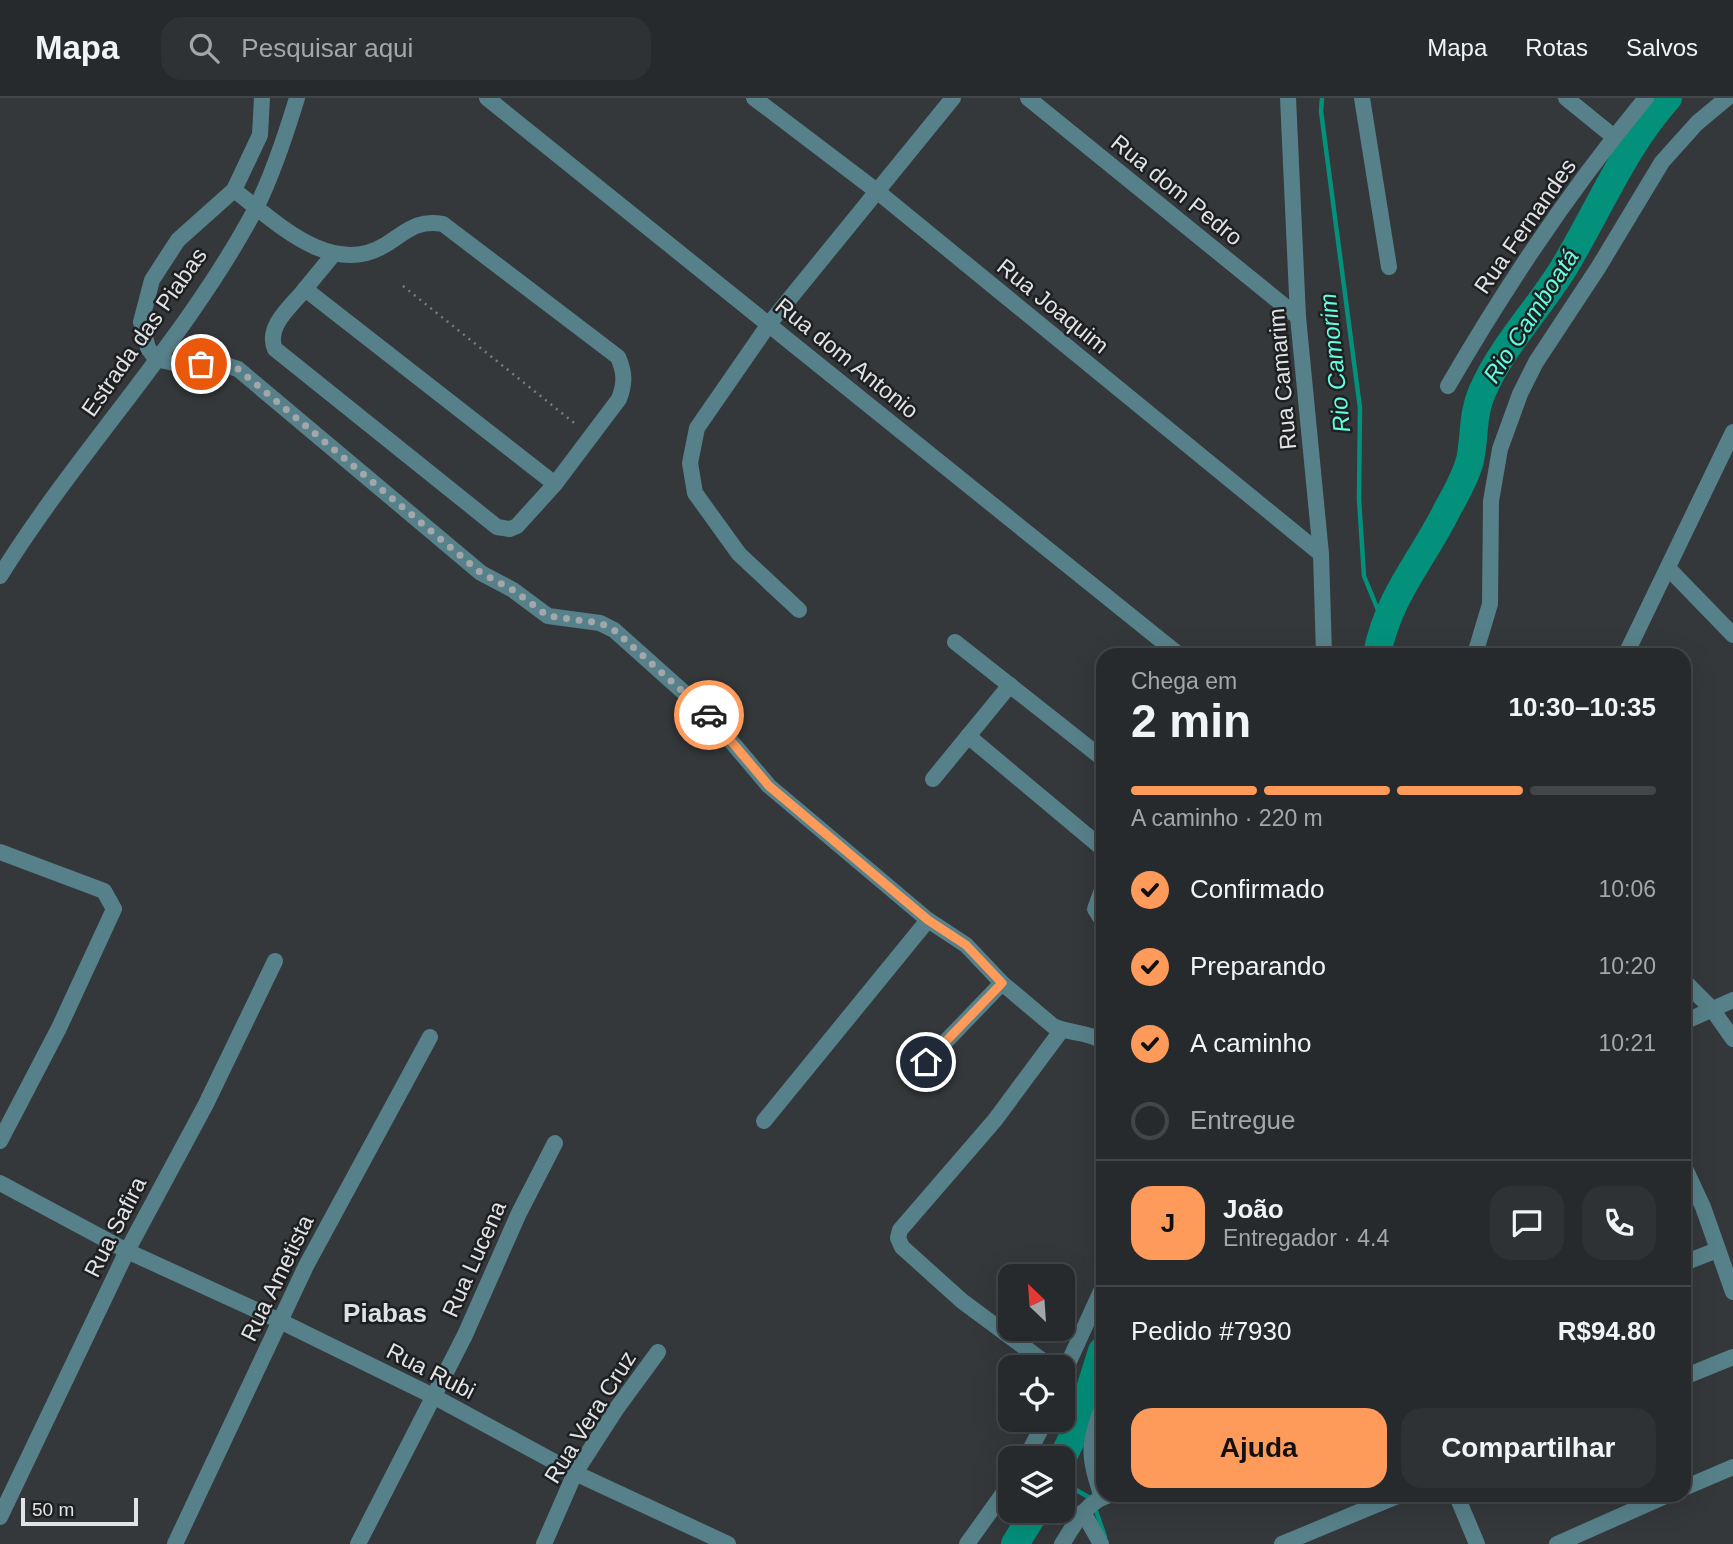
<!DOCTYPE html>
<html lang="pt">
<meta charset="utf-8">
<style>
body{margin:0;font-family:Arial,sans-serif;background:#2f3234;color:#f1f3f6;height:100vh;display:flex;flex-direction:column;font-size:26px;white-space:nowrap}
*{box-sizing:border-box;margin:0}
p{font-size:23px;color:#a4a7a9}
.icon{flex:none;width:38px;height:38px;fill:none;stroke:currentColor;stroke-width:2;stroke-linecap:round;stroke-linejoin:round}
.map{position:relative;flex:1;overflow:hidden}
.panel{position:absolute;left:1096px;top:550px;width:595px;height:854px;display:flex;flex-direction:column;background:#272a2c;border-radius:21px;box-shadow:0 7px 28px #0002,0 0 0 2px #434648}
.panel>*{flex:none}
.needle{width:46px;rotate:335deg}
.controls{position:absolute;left:998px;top:1166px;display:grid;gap:14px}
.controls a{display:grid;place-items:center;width:77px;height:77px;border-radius:14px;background:#272a2c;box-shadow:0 7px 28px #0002,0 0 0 2px #434648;font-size:35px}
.scale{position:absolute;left:21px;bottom:18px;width:117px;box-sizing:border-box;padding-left:7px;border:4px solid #e1e3e5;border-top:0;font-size:19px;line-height:24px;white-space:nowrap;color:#e1e3e5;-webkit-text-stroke:5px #1d1f20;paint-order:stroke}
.pin{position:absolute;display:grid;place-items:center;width:60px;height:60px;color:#fff;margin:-30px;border:4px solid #fff;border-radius:50%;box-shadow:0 2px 7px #0007}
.courier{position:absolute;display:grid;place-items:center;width:70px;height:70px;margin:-35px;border:5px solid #ff9b5a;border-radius:50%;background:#fff;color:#222;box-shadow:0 2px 9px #0007}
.headline em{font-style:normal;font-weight:700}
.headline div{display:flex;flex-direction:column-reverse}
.headline{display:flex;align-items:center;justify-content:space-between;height:119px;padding:0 35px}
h1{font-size:46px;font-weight:700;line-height:52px}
.bar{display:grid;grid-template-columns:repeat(4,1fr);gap:10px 7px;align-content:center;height:84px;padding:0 35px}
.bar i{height:9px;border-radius:5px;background:#434648}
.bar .current{background:#ff9b5a}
.bar p{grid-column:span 4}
.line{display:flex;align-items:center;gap:18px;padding:0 35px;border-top:2px solid #434648}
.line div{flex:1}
.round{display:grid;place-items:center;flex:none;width:74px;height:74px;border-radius:21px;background:#2f3234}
ol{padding:0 35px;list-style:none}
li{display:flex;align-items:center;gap:21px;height:77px}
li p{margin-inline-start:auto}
li .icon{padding:7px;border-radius:50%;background:#ff9b5a;color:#111;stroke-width:4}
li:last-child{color:#a4a7a9}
li i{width:38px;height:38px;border:4px solid #434648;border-radius:50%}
.primary-button{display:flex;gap:14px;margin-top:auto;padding:14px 35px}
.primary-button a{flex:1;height:80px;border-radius:21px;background:#ff9b5a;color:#111;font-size:28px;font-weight:700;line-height:80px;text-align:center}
.primary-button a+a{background:#2f3234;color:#f1f3f6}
header{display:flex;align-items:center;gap:42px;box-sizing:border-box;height:98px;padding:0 35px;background:#272a2c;border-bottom:2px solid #434648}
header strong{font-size:33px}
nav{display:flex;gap:38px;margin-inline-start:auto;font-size:24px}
.search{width:490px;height:63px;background:#2f3234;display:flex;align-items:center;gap:18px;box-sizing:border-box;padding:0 24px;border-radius:21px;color:#a4a7a9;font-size:26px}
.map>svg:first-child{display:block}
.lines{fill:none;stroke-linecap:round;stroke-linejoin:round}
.stream{stroke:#03917c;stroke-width:4.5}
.river{stroke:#03917c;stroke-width:28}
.path{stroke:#7a7d7f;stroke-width:2.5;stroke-dasharray:2 5;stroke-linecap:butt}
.minor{stroke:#57818a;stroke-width:16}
.done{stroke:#a4a7aa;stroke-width:7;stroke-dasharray:0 12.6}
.route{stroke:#ff9b5a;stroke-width:9}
.labels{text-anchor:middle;stroke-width:5;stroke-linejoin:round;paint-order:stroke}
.street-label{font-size:23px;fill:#e1e3e5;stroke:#1d1f20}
.water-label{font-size:24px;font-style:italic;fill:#64fee0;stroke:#1d1f20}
.quarter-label{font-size:26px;font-weight:bold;fill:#dee2e6;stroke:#1d1f20}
</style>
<header>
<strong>Mapa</strong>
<div class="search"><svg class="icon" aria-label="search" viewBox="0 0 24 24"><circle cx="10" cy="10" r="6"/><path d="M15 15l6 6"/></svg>Pesquisar aqui</div>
<nav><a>Mapa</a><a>Rotas</a><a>Salvos</a></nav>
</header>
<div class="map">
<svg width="1733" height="1446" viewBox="0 0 1733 1446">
<rect width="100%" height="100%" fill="#34383b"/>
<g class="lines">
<!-- stream -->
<g class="stream">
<polyline points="1322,0 1321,13 1360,310 1359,401 1364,478 1383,524"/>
<polyline points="1062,1384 1092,1401 1105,1439"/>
</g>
<!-- river -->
<g class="river">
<path d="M 1377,556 C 1389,496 1422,463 1448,410 C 1456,396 1466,378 1470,362 C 1475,339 1472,317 1482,294 C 1502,248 1537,213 1563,171 C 1598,114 1623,50 1668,0"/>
<polyline points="1062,1361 1079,1326 1102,1253"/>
<polyline points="1015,1446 1036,1412"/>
</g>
<!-- path -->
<polyline class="path" points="403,188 578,328"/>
<!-- minor -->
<g class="minor">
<path d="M 262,0 L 260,37 L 234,92 L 178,142 L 152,182 L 141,224 L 148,250 L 156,261 L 187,268 L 222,266 L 238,271 L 481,475 L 513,492 L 548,518 L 600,525 L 614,532 L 708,616 L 769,688 L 928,822 L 966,847 L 1002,885 L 1053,928 C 1069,936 1086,933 1102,943"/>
<polyline points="487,0 1178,556"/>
<polyline points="754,0 878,94 1321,456"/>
<polyline points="1028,0 1298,219"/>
<polyline points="1288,0 1298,219 1321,456 1324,556"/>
<polyline points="1362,0 1389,169"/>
<polyline points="1566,0 1614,39"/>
<path d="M 234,92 C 276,124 331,180 385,147 C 406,134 417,121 443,126 L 618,259 C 625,275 625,285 619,301 L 555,386 L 305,191 L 333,157"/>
<path d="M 305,191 C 292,208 265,228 275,251 L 497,429 L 510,431 L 517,428 L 555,386"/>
<path d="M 1448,288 C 1506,188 1572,89 1646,0"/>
<polyline points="1669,471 1733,537"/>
<path d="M 0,478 C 79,351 186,242 256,110 C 273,76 286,36 297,0"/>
<polyline points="799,512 739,456 695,395 690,365 697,330 769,226 953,0"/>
<polyline points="955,544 1102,660"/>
<polyline points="1475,556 1490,506 1491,403 1500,351 1520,296 1536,264 1598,170 1662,64 1697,25 1727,0"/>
<polyline points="1626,556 1733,334"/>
<polyline points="968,638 1102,750"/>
<polyline points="933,681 1010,587"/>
<polyline points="0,754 104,793 114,811 59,930 0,1043"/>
<polyline points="1102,792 1095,811 1102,822"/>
<polyline points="1684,883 1712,911 1733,941"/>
<polyline points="1684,924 1733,902"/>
<polyline points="926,964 1002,885"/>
<polyline points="764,1023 928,822"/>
<polyline points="1684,1068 1703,1109 1733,1194"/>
<polyline points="0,1085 127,1153 280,1223 433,1298 575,1375 728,1446"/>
<polyline points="1684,1165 1717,1152"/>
<polyline points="1051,1269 962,1203 902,1149 898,1140 900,1132 995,1022 1061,933"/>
<polyline points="1062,1279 1102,1191"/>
<polyline points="1684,1279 1733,1259"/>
<polyline points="1026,1360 1046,1321"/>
<polyline points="1684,1390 1733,1369"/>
<polyline points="1456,1396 1477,1446"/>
<path d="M 1102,1399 C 1089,1362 1087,1347 1102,1311"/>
<polyline points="1083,1414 1101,1446"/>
<polyline points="0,1419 127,1153 206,1006 275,863"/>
<polyline points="175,1446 306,1168 430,939"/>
<polyline points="358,1446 465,1237 519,1115 555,1045"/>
<polyline points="544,1446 575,1375 617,1310 658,1254"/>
<polyline points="967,1446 1010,1386"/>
<path d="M 1062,1446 C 1075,1426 1086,1403 1110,1397"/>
<polyline points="1282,1446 1402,1396"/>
<polyline points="1557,1446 1670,1396"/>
</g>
</g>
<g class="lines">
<!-- done -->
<polyline class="done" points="201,266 222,266 238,271 481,475 513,492 548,518 600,525 614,532 709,617"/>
<!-- route -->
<polyline class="route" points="709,617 769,688 928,822 966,847 1002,885 926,964"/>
</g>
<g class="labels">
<!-- street labels -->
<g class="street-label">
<text transform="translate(1177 92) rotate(39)" y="8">Rua dom Pedro</text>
<text transform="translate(1525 128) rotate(-55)" y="8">Rua Fernandes</text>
<text transform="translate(1053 208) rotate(39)" y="8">Rua Joaquim</text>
<text transform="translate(144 234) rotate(-55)" y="8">Estrada das Piabas</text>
<text transform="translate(847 260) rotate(39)" y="8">Rua dom Antonio</text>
<text transform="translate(1282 281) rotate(-95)" y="8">Rua Camarim</text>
<text transform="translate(115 1129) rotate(-63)" y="8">Rua Safira</text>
<text transform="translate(474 1161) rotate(-66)" y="8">Rua Lucena</text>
<text transform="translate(277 1180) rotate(-64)" y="8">Rua Ametista</text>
<text transform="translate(431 1273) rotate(27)" y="8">Rua Rubi</text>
<text transform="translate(590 1319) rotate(-58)" y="8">Rua Vera Cruz</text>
</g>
<!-- water labels -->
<g class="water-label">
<text transform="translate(1531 218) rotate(-57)" y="8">Rio Camboatá</text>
<text transform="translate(1335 265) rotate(-96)" y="8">Rio Camorim</text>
</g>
<!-- quarter labels -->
<g class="quarter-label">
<text x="385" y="1224">Piabas</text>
</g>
</g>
</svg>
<div class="controls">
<a><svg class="needle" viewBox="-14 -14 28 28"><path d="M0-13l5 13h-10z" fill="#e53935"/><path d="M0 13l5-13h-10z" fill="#a4a7a9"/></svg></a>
<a><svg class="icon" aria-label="locate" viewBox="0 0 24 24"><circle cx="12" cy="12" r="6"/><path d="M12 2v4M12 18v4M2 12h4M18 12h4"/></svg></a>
<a><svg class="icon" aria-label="layers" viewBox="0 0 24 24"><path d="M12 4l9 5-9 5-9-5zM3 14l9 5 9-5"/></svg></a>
</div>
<div class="scale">50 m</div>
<div class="pin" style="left:201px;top:266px;background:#ea580c"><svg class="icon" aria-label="bag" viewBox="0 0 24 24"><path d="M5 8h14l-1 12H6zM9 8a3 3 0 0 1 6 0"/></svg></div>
<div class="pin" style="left:926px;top:964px;background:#1f2937"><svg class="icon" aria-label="home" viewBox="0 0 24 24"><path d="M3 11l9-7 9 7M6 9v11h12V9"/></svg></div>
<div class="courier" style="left:709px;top:617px"><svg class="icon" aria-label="car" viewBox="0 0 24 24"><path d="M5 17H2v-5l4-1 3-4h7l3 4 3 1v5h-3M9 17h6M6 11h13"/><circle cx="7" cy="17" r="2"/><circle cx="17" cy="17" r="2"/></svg></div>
<section class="panel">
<div class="headline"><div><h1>2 min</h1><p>Chega em</p></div><em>10:30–10:35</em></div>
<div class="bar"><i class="current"></i><i class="current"></i><i class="current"></i><i></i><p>A caminho · 220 m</p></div>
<ol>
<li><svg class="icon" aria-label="check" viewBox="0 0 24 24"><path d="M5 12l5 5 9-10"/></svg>Confirmado<p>10:06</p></li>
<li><svg class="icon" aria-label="check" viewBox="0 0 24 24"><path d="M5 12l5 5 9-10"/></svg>Preparando<p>10:20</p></li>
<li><svg class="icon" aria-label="check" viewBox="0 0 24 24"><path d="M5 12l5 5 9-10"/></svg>A caminho<p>10:21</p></li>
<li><i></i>Entregue</li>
</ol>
<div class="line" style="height:126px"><b class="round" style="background:#ff9b5a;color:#111">J</b><div><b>João</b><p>Entregador · 4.4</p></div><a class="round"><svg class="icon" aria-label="chat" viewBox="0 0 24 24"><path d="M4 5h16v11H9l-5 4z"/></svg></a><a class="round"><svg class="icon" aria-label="phone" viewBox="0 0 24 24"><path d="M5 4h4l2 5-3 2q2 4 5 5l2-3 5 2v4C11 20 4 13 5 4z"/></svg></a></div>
<div class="line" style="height:91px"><div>Pedido #7930</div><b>R$94.80</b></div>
<div class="primary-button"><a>Ajuda</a><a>Compartilhar</a></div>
</section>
</div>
